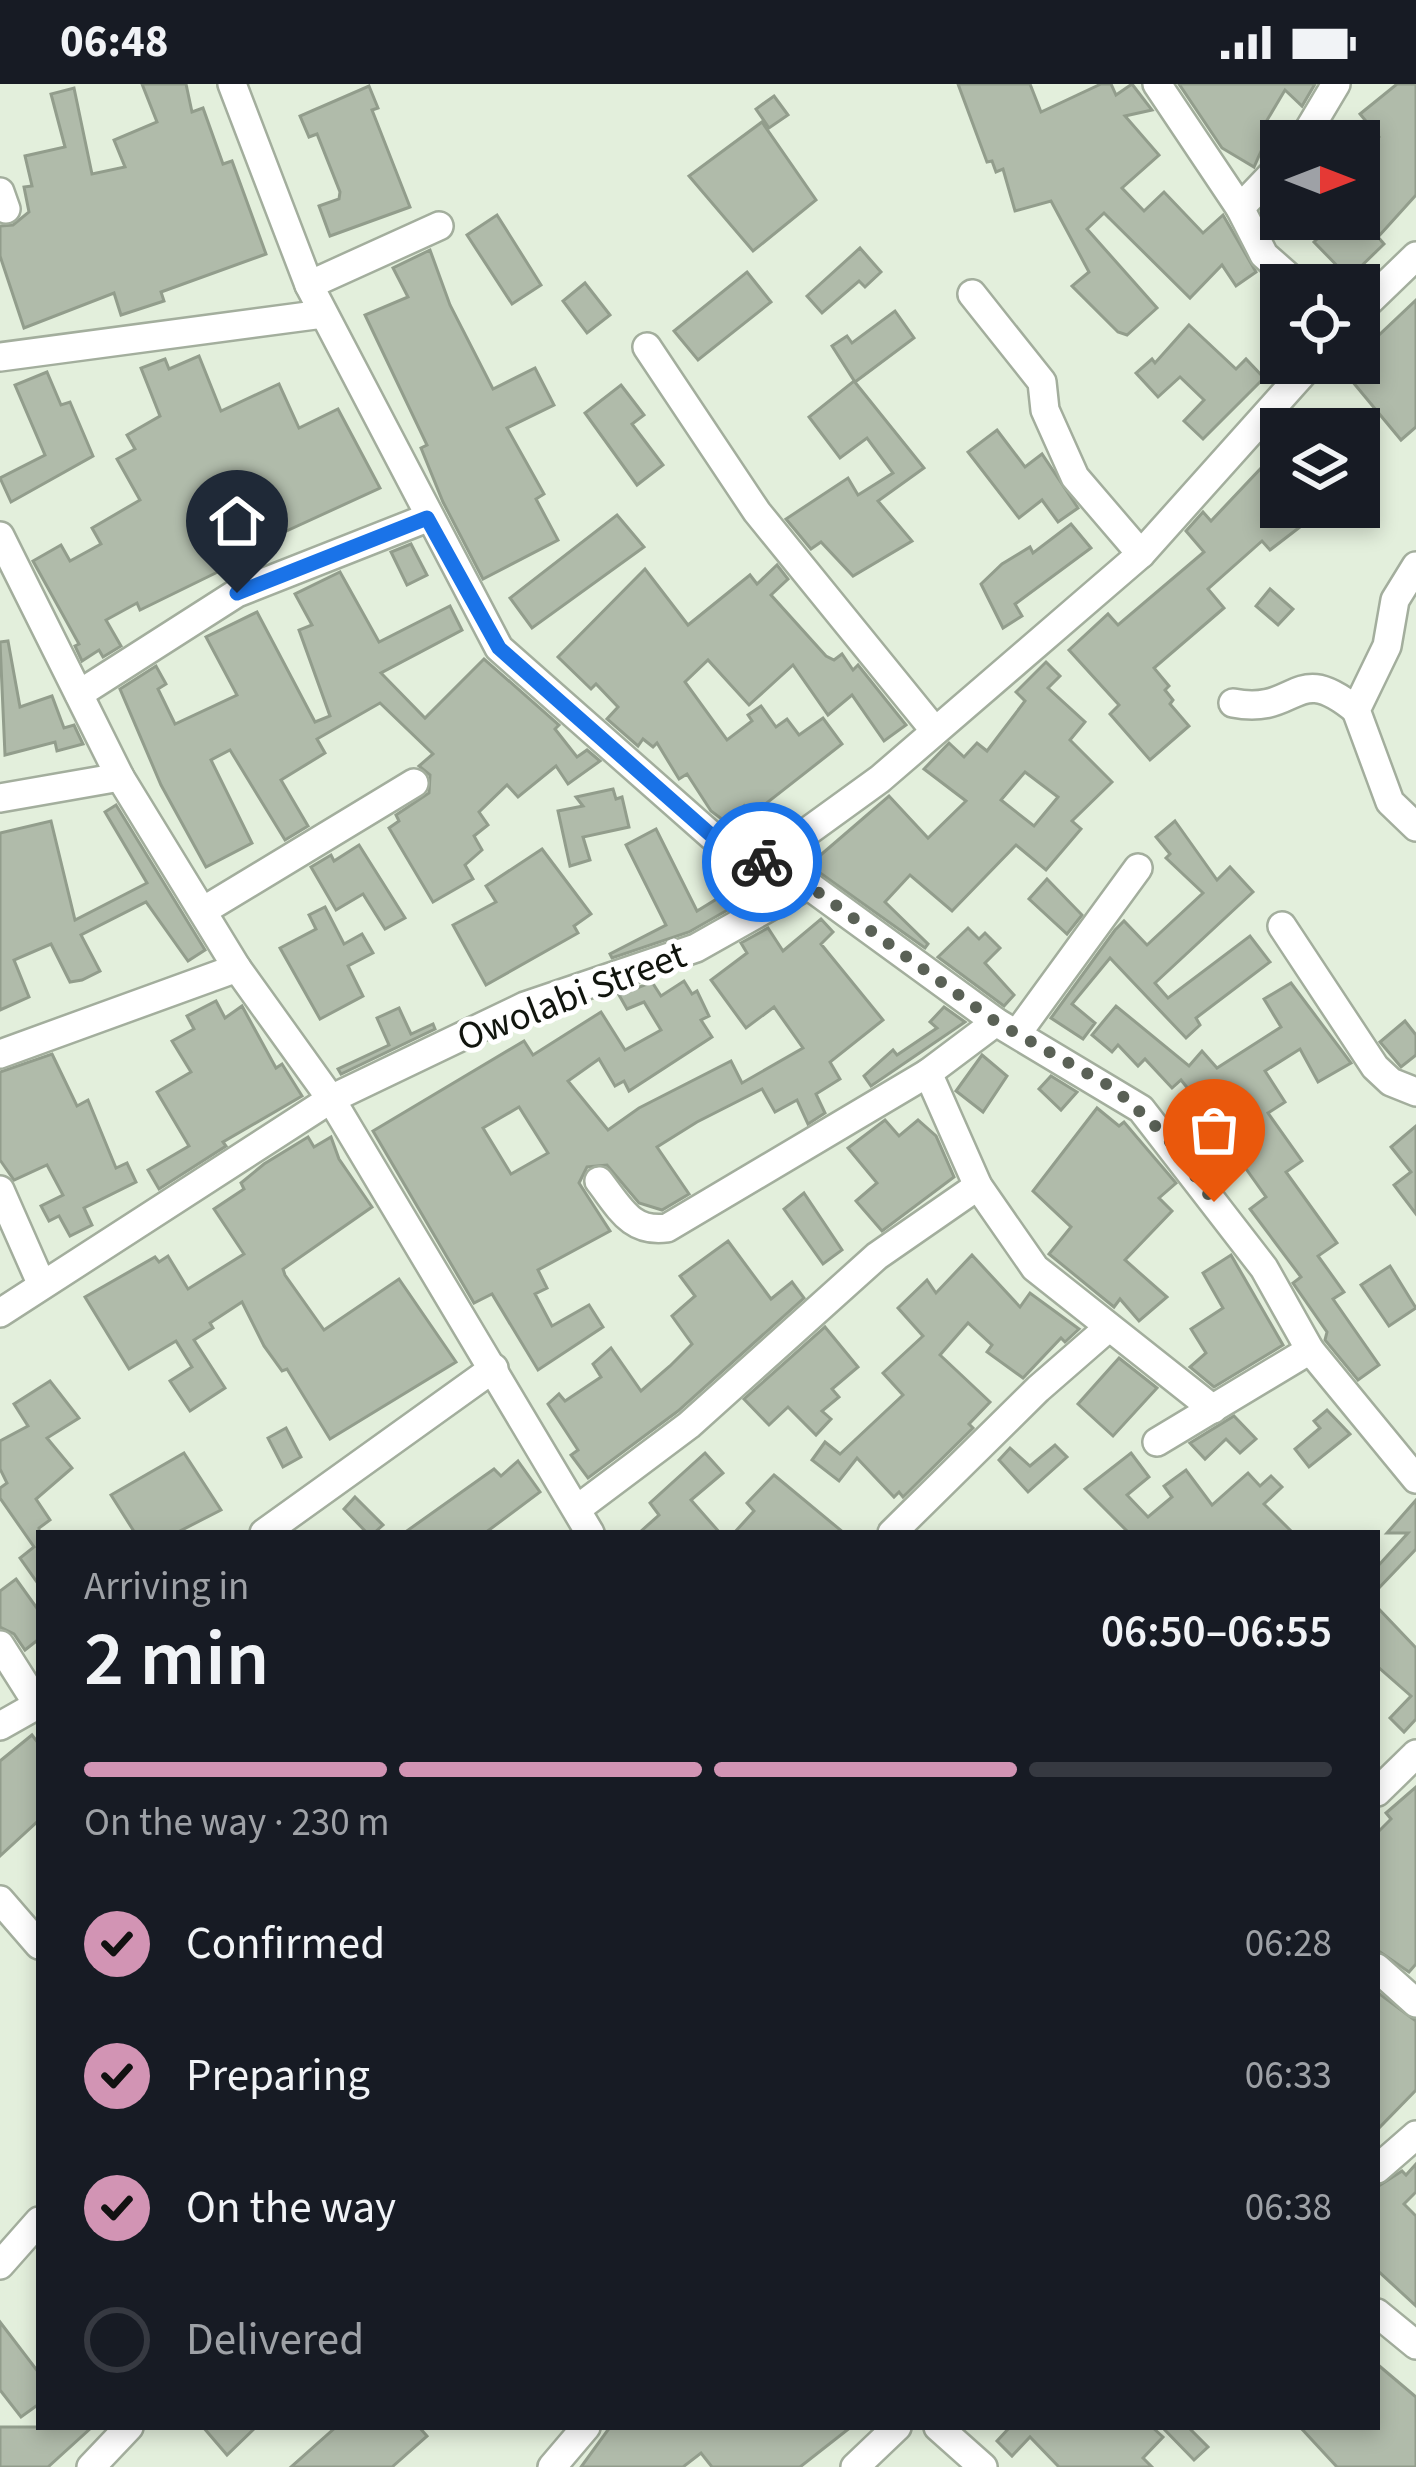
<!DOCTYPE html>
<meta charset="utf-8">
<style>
body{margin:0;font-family:"Source Sans 3",sans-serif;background:#20242c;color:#f1f3f6;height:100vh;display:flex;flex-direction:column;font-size:45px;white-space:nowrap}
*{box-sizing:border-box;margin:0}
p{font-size:39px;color:#9ea1a6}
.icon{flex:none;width:66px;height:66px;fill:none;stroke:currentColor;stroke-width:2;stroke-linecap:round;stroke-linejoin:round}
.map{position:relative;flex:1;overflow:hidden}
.panel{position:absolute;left:36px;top:1446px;width:1344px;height:900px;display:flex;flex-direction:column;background:#171b24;border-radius:0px;box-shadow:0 6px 18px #0003}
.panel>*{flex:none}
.needle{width:78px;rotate:90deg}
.buttons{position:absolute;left:1260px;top:36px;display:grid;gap:24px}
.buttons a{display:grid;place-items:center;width:120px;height:120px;border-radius:0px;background:#171b24;box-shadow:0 6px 18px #0003;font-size:60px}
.pin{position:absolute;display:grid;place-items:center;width:102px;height:102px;color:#fff;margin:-123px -51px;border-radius:50% 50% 50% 0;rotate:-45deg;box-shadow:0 0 12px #0007}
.pin .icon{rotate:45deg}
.courier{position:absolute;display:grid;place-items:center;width:120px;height:120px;margin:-60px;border:9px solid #1a73e8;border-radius:50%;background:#fff;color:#222;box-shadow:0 3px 15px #0007}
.overview em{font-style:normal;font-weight:600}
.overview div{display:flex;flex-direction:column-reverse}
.overview{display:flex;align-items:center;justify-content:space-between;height:204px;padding:0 48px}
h1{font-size:78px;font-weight:600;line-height:90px}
.bar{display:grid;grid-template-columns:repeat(4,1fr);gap:18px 12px;align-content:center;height:144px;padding:0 48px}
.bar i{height:15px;border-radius:9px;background:#363941}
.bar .on{background:#d294b4}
.bar p{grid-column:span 4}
ol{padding:0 48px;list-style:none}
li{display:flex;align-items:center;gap:36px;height:132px}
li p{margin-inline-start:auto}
li .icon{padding:12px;border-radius:50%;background:#d294b4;color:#111;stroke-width:4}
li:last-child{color:#9ea1a6}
li i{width:66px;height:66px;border:6px solid #363941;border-radius:50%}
.status{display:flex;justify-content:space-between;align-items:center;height:84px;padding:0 60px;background:#171b24;direction:ltr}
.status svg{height:33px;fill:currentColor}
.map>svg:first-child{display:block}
.building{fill:#b0bbaa;stroke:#929d8c;stroke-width:3;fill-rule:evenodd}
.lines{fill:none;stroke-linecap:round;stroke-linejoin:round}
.minor-casing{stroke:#a3ae9d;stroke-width:32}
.minor{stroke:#fff;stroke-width:27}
.done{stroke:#5a6156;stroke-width:12;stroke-dasharray:0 21.6}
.route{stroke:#1a73e8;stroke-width:15}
.labels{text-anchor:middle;stroke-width:10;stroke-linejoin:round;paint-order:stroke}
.street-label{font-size:39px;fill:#11150e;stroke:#fff}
</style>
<div class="status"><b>06:48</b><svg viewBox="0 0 49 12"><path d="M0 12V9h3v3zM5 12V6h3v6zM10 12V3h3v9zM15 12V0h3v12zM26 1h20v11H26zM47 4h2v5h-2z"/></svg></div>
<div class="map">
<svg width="1416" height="2383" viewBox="0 0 1416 2383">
<rect width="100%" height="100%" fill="#e3efdc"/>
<!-- building -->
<g class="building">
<polygon points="142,0 186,0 192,28 203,24 223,80 232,77 266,170 161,208 164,217 121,231 114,209 24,244 0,172 0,142 13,141 29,128 24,103 32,102 25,72 65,63 51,10 74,4 92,90 125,83 114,56 157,38"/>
<polygon points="958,0 1030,0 1041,28 1101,0 1111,0 1116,11 1132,0 1152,26 1125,32 1159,71 1122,104 1144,127 1164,108 1203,149 1223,131 1256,188 1236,202 1222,181 1190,214 1104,129 1087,145 1157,224 1127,251 1118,248 1072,202 1089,188 1051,117 1015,127 1003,85 996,88 992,77 987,78"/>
<polygon points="1179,0 1315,0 1302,22 1285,6 1263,43 1270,47 1254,83 1222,64"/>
<polygon points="1397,0 1416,0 1416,111 1378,153 1384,160 1349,194 1314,158 1338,135 1359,135 1359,72 1379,53 1360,30"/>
<polygon points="369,2 378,24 372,26 410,123 330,152 319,122 339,115 340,108 317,50 309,53 300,32"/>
<polygon points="774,12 788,31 769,44 756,25"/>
<polygon points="762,38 816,116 753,167 689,92"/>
<polygon points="497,131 541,201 512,220 467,151"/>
<polygon points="860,164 881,188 865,203 859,197 822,229 807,212"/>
<polygon points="430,166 450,221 493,305 535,284 554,321 507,344 544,410 536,415 558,456 483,495 443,418 421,364 427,361 365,231 408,213 393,184"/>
<polygon points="747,188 771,218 698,276 674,247"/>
<polygon points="585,199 610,231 587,249 563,217"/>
<polygon points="1416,216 1416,343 1401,356 1337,279 1359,279 1359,270"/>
<polygon points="895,227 914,254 855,298 832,262 847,252 852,259"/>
<polygon points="1189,241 1236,285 1246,275 1264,294 1203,355 1184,337 1204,316 1180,293 1158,313 1136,289 1152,275 1155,279"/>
<polygon points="199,272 221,327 279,300 299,344 338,325 380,404 280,450 236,479 140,526 137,519 106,536 121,562 103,573 99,566 82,577 75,562 79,560 33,477 61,461 70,477 101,460 92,444 140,416 117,375 135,365 127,351 160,332 141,284 165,275 169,285"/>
<polygon points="47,288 61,321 70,318 93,372 11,418 0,394 45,371 15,301"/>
<polygon points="854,297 924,384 878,417 912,457 853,492 821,458 811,465 786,435 848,394 858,411 893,389 867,354 840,374 809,333"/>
<polygon points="621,301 644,331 632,340 663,381 637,401 585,329"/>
<polygon points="997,346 1025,383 1042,370 1078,424 1058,438 1042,416 1019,434 968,368"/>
<polygon points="1281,363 1281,423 1326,423 1270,466 1262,457 1208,505 1224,524 1154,584 1169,602 1165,606 1173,616 1170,620 1189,642 1150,676 1110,630 1119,621 1069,566 1108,530 1118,541 1204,468 1186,447 1203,428 1211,437"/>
<polygon points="617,431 644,463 532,544 510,514"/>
<polygon points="1071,440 1091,464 1015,520 1022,532 1003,544 981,500 1002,480 1030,463 1033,469"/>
<polygon points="411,460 427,491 407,501 391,468"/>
<polygon points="777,481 788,495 771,511 826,572 834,576 842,570 853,586 858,581 906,641 884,657 852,611 828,631 793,581 749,621 708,576 685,598 727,656 752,637 748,631 761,622 776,643 787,635 799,651 823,634 842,660 750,732 744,722 727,739 711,727 687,690 679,695 657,659 653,663 643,655 638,662 607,635 618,623 596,600 591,605 558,573 645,485 688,541 750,491 757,500"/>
<polygon points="340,488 379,558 450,522 462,546 381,589 425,634 484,575 559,641 555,645 577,673 587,666 600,677 568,700 556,682 518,713 507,701 479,728 488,741 474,752 482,766 465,781 473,795 433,818 389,744 399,737 396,731 429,709 430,691 419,682 433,670 380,619 317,655 325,669 281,696 308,742 285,756 230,666 211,676 252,759 206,783 161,701 120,605 156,582 166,600 158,605 175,640 237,611 206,553 257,528 315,638 330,632 299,546 312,541 295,510"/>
<polygon points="1270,505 1293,525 1278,541 1256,522"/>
<polygon points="8,557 20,623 52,612 64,644 74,641 83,660 57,667 55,658 5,671 0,558"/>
<path d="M 1046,578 L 1060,592 L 1048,604 L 1085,638 L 1070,656 L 1112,698 L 1072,737 L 1081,745 L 1046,786 L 1016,761 L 952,827 L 910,791 L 885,818 L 928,860 L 925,864 L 809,781 L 889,712 L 928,754 L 966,717 L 924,685 L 949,659 L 964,673 L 977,659 L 987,667 L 1025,617 L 1016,608 ZM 1025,688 L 1058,713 L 1034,742 L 1001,716 Z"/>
<polygon points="613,705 616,715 622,713 629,743 583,753 590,776 570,782 558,727 583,722 576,713"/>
<polygon points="116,721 205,866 188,877 146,818 81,851 100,887 82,896 70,898 51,860 14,876 29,913 0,926 0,749 51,737 75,836 147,799 105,728"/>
<polygon points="1175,737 1217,796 1230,783 1253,808 1155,899 1168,914 1250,852 1270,878 1196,934 1200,941 1186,954 1110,874 1072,920 1095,939 1083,955 1051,934 1115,846 1124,837 1147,861 1203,809 1166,774 1170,770 1156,753"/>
<polygon points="656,745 697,827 728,808 718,792 733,783 768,803 689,848 612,874 610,870 666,841 626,761"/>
<polygon points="359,761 405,834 385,845 363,810 336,826 311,783 331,771 334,777"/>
<polygon points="542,765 591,830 574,842 578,849 486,901 453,841 496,818 486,802"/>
<polygon points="1047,795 1082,831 1067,850 1029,815"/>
<polygon points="325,823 344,860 362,850 373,869 348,882 363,912 320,935 280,864 316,845 309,831"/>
<path d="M 821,835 L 833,848 L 821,860 L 883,936 L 830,978 L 840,995 L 816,1010 L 825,1029 L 808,1040 L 797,1016 L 775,1028 L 762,1005 L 697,1038 L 657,1063 L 689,1110 L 662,1126 L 639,1119 L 607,1081 L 587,1083 L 579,1099 L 610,1147 L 538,1186 L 547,1204 L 535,1210 L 552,1242 L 589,1221 L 603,1243 L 538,1286 L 492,1210 L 474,1219 L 373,1047 L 524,957 L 533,971 L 601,928 L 625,966 L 661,946 L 644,918 L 627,925 L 619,911 L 652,898 L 661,912 L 684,897 L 692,910 L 697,907 L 709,932 L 701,936 L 712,953 L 629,1007 L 624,997 L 615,1002 L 599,975 L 568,997 L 608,1046 L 639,1024 L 731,977 L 742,999 L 803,964 L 774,923 L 746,944 L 711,896 L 747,869 L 741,859 L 768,844 L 783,867 ZM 519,1023 L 548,1069 L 511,1090 L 483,1044 Z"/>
<polygon points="968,844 979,855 985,849 1000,864 985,879 1014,911 1004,922 938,873"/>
<polygon points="1291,899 1351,979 1318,998 1300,965 1265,987 1285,1018 1268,1029 1302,1077 1286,1088 1337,1159 1318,1172 1344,1208 1333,1215 1379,1281 1358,1296 1325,1256 1327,1248 1293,1199 1301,1193 1250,1125 1266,1113 1222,1051 1206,1038 1211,1033 1181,996 1172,1004 1145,975 1138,982 1118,961 1112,968 1092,951 1116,922 1189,982 1202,967 1217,984 1281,943 1264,915"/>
<polygon points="216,917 225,934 242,922 276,984 282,980 302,1012 223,1058 226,1062 159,1105 148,1086 189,1062 157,1008 191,988 172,957 194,945 187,932"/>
<polygon points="944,923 965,938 871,1002 864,992 893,966 897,971 937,944 930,938"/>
<polygon points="399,924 411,950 433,940 435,945 341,990 338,985 389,961 377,934"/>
<polygon points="1405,937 1416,951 1416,971 1401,983 1380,958"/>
<polygon points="52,970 77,1022 88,1016 116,1084 127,1079 136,1098 84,1124 92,1141 70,1152 59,1132 49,1137 41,1122 63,1111 47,1081 14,1096 0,1076 0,988"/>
<polygon points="982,971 1007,992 983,1028 956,1007"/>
<polygon points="1051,992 1077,1008 1061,1026 1039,1005"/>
<polygon points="1097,1024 1119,1042 1124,1038 1176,1099 1159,1114 1172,1127 1125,1176 1167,1213 1139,1237 1120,1215 1114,1223 1049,1170 1071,1143 1033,1107"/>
<polygon points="885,1036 899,1052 918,1036 936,1052 954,1093 882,1147 856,1117 877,1099 848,1064"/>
<polygon points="1416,1042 1416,1130 1394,1101 1411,1088 1391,1063"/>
<polygon points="308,1053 314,1063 331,1053 339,1075 372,1123 283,1185 285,1191 324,1246 399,1195 456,1278 330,1355 287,1285 282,1287 264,1262 242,1218 210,1239 213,1244 194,1256 225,1304 190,1327 170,1297 192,1283 176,1257 129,1285 85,1213 155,1173 159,1178 168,1172 188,1205 244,1170 214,1125 244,1105 241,1099 264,1080"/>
<polygon points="804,1109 842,1166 823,1180 784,1125"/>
<polygon points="728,1157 771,1215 792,1198 804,1214 678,1327 588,1394 571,1371 578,1366 548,1320 559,1310 565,1317 601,1293 593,1280 611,1264 641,1307 670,1282 692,1260 672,1232 695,1212 680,1192"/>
<polygon points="972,1171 1020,1223 1030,1209 1079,1245 1065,1258 1061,1254 1023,1294 987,1268 992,1261 968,1239 940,1271 990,1318 969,1340 973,1344 903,1413 899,1408 894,1413 857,1374 839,1397 812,1376 825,1358 840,1370 903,1311 883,1289 923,1252 898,1224 927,1196 936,1209"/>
<polygon points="1231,1171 1283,1261 1214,1303 1190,1283 1206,1269 1191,1245 1223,1224 1203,1189"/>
<polygon points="1390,1182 1416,1224 1389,1242 1361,1201"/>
<polygon points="825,1243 858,1283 832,1305 839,1313 822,1327 831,1335 816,1351 788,1323 769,1341 744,1315"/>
<polygon points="1119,1274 1157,1304 1113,1352 1078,1320"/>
<polygon points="50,1297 79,1334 47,1354 72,1384 36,1415 50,1436 39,1444 39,1501 20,1474 34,1463 0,1414 0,1404 7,1399 0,1385 0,1357 28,1342 14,1320"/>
<polygon points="1327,1326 1350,1350 1309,1383 1295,1365 1320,1344 1314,1337"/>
<polygon points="1234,1332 1256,1355 1240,1369 1226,1355 1205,1375 1190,1359"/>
<polygon points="286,1344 301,1373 283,1383 268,1354"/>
<polygon points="1055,1361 1067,1373 1028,1408 999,1376 1010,1364 1030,1382"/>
<polygon points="184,1369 221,1426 176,1449 135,1449 111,1411"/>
<polygon points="705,1369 723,1389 691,1416 720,1449 639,1449 659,1431 650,1419"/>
<polygon points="1131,1369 1149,1393 1127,1411 1148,1433 1172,1413 1164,1402 1186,1386 1212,1421 1248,1389 1260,1402 1271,1392 1282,1403 1264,1420 1293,1449 1129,1449 1085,1405"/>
<polygon points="518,1377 540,1408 485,1449 404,1449 494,1385 501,1392"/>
<polygon points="774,1391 844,1449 734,1449 754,1427 747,1419"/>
<polygon points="355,1413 383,1441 374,1449 367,1449 344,1425"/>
<polygon points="1416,1416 1416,1465 1377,1506 1377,1483 1408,1449 1387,1449"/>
<polygon points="16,1495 39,1527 39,1555 25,1566 14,1550 0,1543 0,1507"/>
<polygon points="1377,1523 1416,1564 1416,1635 1404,1648 1390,1634 1411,1612 1377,1582"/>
<polygon points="32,1651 39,1660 39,1736 0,1772 0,1677"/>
<polygon points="1416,1703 1416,1880 1409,1888 1377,1866 1377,1749 1391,1735 1386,1729"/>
<polygon points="1377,1908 1416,1937 1416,2006 1377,2046"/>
<polygon points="1416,2080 1416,2108 1404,2120 1416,2132 1416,2222 1377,2186 1377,2103 1402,2087 1406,2091"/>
<polygon points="0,2238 39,2289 39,2320 21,2333 0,2306"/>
<polygon points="1377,2280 1416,2313 1416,2383 1337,2383 1300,2343 1377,2343"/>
<polygon points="0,2343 92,2343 48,2383 0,2383"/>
<polygon points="203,2343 256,2343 227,2371"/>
<polygon points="336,2343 419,2343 427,2352 392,2383 291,2383"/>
<polygon points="610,2343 851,2343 800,2383 712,2383 701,2369 683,2383 581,2383"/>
<polygon points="1010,2343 1152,2343 1163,2353 1143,2374 1152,2383 1059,2383 1030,2353 1012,2372 997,2357"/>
<polygon points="1162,2343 1188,2343 1208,2363 1194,2376"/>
</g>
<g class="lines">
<!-- minor casing -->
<g class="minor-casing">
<g id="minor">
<polyline points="232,0 309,201 499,564 712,752 808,801 996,938 1141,1025 1264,1184 1310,1266 1416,1395"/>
<polyline points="1157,0 1240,124 1264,171 1298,201"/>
<polyline points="1302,57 1336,0"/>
<polyline points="0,108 6,125"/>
<polyline points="1240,124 1281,81"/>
<polyline points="309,201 439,142"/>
<polyline points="972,210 1042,298 1045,326 1075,393 1141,470"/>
<polyline points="1359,227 1416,172"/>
<polyline points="647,263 757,428 935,647"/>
<polyline points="0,273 323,230"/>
<polyline points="0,452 120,693 237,884 331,1015 590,1449"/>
<polyline points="1416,482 1395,516 1387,562 1356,626 1390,718 1416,743"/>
<polyline points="79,610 237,509 427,434"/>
<path d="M 1233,619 C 1299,632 1294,575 1356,626"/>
<polyline points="0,714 120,693"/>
<polyline points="764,779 880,695 1141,470 1312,279"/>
<polyline points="206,825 414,699"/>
<polyline points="1282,842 1375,983 1391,998 1416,1008"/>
<polyline points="1019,947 1138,784"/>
<polyline points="0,970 237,884"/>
<polyline points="928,989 978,1102 1035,1184 1213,1325"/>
<path d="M 599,1097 C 620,1124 631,1149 667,1144 L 928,989 L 996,938"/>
<polyline points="0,1106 41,1199"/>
<polyline points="0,1229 331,1015 525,922 696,864 808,801"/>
<polyline points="1157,1358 1310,1266"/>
<polyline points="577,1425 689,1341 877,1172 978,1102"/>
<polyline points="264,1449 494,1284"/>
<polyline points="892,1449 1038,1305 1108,1244"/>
<polyline points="0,1561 38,1621"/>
<polyline points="0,1642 39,1620"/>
<polyline points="1377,1708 1416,1670"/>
<polyline points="0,1816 39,1861"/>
<polyline points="1377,1884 1416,1919"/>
<polyline points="1377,2085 1416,2051"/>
<polyline points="0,2181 39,2137"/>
<polyline points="1377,2229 1416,2261"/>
<polyline points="938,2343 983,2383"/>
<polyline points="91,2383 129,2343"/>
<polyline points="552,2383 586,2343"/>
<polyline points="855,2383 897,2343"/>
</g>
</g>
<!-- minor -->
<use href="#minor" class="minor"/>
</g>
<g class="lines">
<!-- done -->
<polyline class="done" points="762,778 808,801 996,938 1115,1005 1165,1051 1214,1118"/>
<!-- route -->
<polyline class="route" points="237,509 427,434 499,564 712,752 762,778"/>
</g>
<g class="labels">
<!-- street labels -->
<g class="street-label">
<text transform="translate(571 911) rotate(-21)" y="14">Owolabi Street</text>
</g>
</g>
</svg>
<div class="buttons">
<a><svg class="needle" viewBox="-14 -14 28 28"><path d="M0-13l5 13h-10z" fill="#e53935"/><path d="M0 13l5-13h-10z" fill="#9ea1a6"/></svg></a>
<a><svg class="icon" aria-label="locate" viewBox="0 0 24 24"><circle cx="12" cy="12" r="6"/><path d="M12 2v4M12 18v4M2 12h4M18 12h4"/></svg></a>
<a><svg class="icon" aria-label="layers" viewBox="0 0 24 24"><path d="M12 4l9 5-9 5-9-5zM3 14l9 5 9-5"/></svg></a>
</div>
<div class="pin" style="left:1214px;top:1118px;background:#ea580c"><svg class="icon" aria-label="bag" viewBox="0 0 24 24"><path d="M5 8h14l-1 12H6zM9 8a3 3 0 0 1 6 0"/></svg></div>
<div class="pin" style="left:237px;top:509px;background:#1f2937"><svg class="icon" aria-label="home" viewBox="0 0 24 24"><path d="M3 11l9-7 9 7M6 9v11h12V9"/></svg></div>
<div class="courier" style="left:762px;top:778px"><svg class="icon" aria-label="bike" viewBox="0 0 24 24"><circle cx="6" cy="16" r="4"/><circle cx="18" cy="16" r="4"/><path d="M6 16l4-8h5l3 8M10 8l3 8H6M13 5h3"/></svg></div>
<section class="panel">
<div class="overview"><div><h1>2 min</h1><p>Arriving in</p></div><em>06:50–06:55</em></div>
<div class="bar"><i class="on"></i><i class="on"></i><i class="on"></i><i></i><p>On the way · 230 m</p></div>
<ol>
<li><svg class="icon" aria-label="check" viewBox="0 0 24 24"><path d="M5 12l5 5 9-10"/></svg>Confirmed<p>06:28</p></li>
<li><svg class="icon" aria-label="check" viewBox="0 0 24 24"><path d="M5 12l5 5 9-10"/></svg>Preparing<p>06:33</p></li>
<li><svg class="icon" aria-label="check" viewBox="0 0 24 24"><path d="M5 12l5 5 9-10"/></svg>On the way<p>06:38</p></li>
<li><i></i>Delivered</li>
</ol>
</section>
</div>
